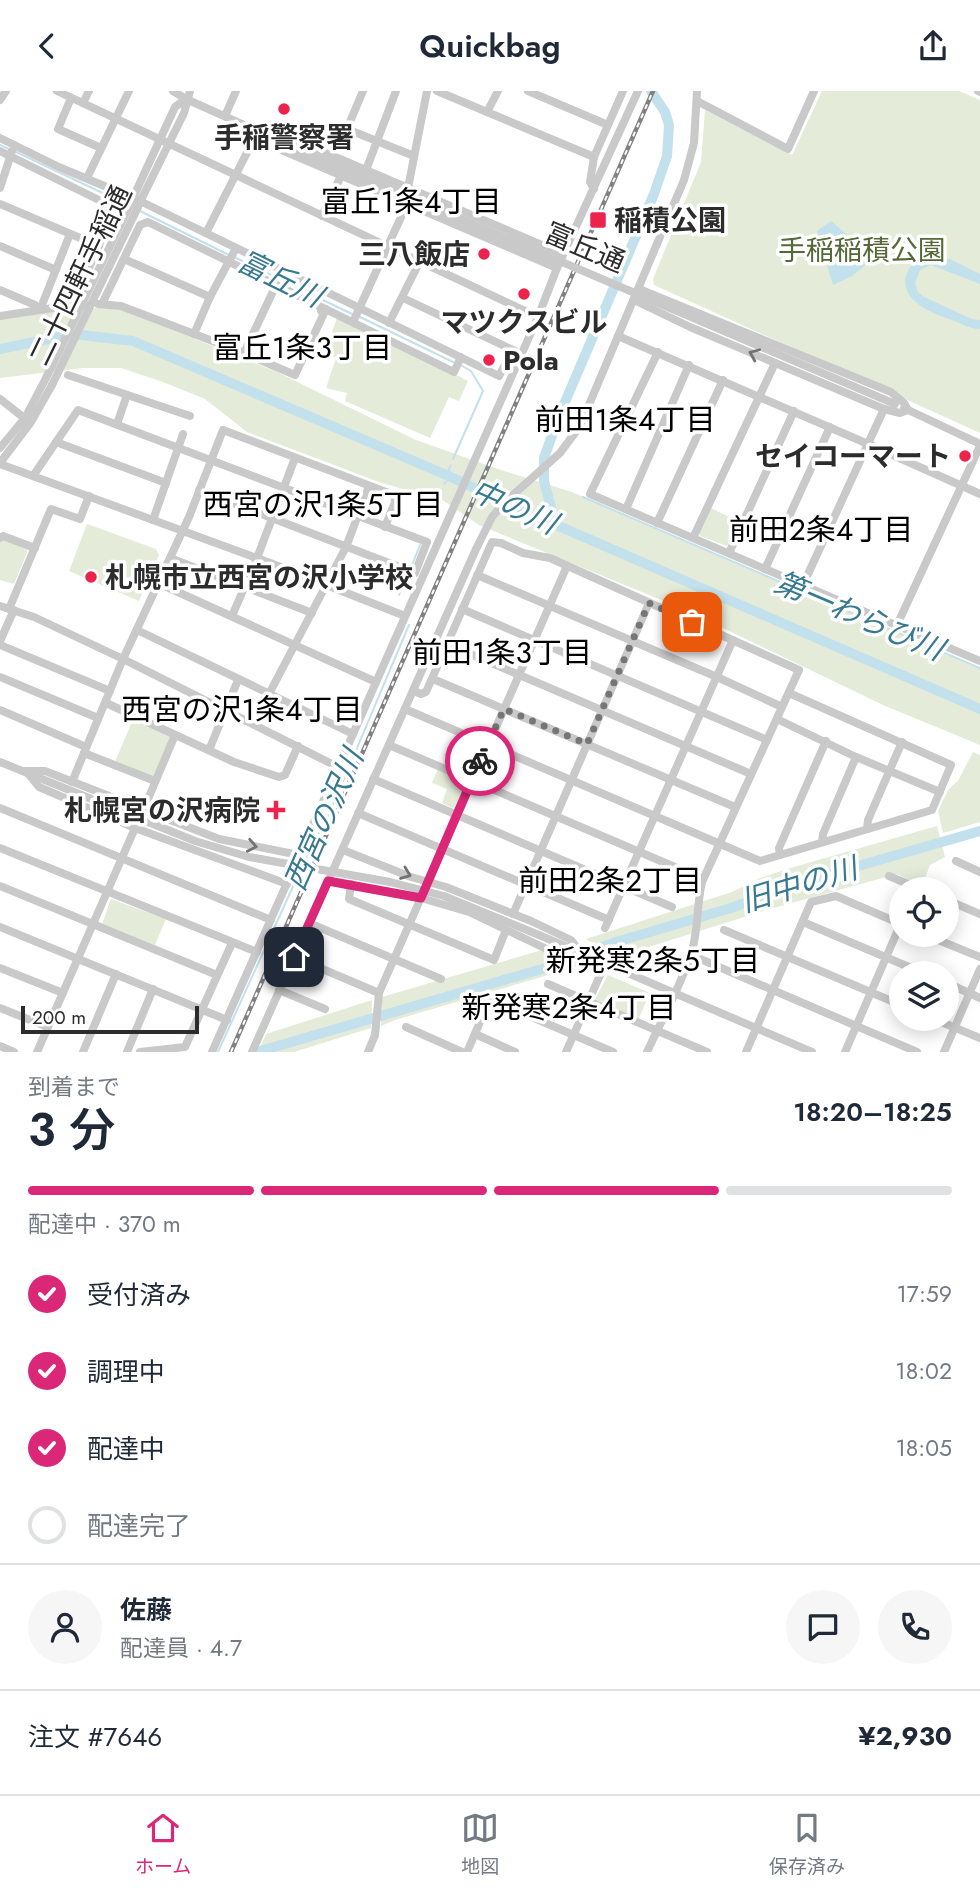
<!DOCTYPE html>
<html lang="ja">
<meta charset="utf-8">
<style>
body{margin:0;font-family:Jost,"Noto Sans JP",sans-serif;background:#f6f6f7;color:#1f2937;height:100vh;display:flex;flex-direction:column;font-size:26px;white-space:nowrap}
*{box-sizing:border-box;margin:0}
p{font-size:23px;color:#747a83}
.icon{flex:none;width:38px;height:38px;fill:none;stroke:currentColor;stroke-width:2;stroke-linecap:round;stroke-linejoin:round}
.map{position:relative;height:961px;overflow:hidden}
.details{display:flex;flex-direction:column;background:#fff;flex:1}
.details>*{flex:none}
.tools{position:absolute;left:889px;top:786px;display:grid;gap:14px}
.tools a{display:grid;place-items:center;width:70px;height:70px;border-radius:50%;background:#fff;box-shadow:0 4px 18px #0003;font-size:35px}
.scale{position:absolute;left:21px;bottom:18px;width:178px;box-sizing:border-box;padding-left:7px;border:4px solid #2c2c2c;border-top:0;font-size:19px;line-height:24px;white-space:nowrap;color:#2c2c2c;-webkit-text-stroke:5px #fff;paint-order:stroke}
.pin{position:absolute;display:grid;place-items:center;width:60px;height:60px;color:#fff;margin:-30px;border-radius:14px;box-shadow:0 4px 10px #0006}
.courier{position:absolute;display:grid;place-items:center;width:70px;height:70px;margin:-35px;border:5px solid #db2777;border-radius:50%;background:#fff;color:#222;box-shadow:0 2px 9px #0007}
.summary em{font-style:normal;font-weight:600}
.summary div{display:flex;flex-direction:column-reverse}
.summary{display:flex;align-items:center;justify-content:space-between;height:119px;padding:0 28px}
h1{font-size:46px;font-weight:600;line-height:52px}
.bar{display:grid;grid-template-columns:repeat(4,1fr);gap:10px 7px;align-content:center;height:84px;padding:0 28px}
.bar i{height:9px;border-radius:5px;background:#e0e1e3}
.bar .on{background:#db2777}
.bar p{grid-column:span 4}
.line{display:flex;align-items:center;gap:18px;padding:0 28px;border-top:2px solid #e0e1e3}
.line div{flex:1}
.round{display:grid;place-items:center;flex:none;width:74px;height:74px;border-radius:37px;background:#f6f6f7}
ol{padding:0 28px;list-style:none}
li{display:flex;align-items:center;gap:21px;height:77px}
li p{margin-inline-start:auto}
li .icon{padding:7px;border-radius:50%;background:#db2777;color:#fff;stroke-width:4}
li:last-child{color:#747a83}
li i{width:38px;height:38px;border:4px solid #e0e1e3;border-radius:50%}
header{display:flex;justify-content:space-between;align-items:center;height:91px;padding:0 28px;background:#fff;font-size:32px;font-weight:600}
.tab-bar{display:flex;justify-content:space-around;align-items:center;height:98px;border-top:2px solid #e0e1e3;background:#fff;font-size:19px;color:#747a83}
.tab-bar a{display:grid;justify-items:center;gap:4px}
.tab-bar .on{color:#db2777}
.map>svg:first-child{display:block}
.green{fill:#e4ebd8}
.water{fill:#c3e1ec}
.lines{fill:none;stroke-linecap:round;stroke-linejoin:round}
.stream{stroke:#c3e1ec;stroke-width:2}
.river{stroke:#c3e1ec;stroke-width:10}
.minor{stroke:#c9c9c9;stroke-width:8}
.rail-casing{stroke:#818181;stroke-width:4.5}
.rail{stroke:#fff;stroke-width:2;stroke-dasharray:5;stroke-linecap:butt}
.minor-bridge{stroke:#c9c9c9;stroke-width:8}
.oneway{stroke:#737373}
.done{stroke:#767676;stroke-width:7;stroke-dasharray:0 12.6}
.route{stroke:#db2777;stroke-width:9}
.poi-dot{fill:#ec244c;stroke:#fff;stroke-width:2.5}
.labels{text-anchor:middle;stroke-width:7;stroke-linejoin:round;paint-order:stroke}
.poi-label{font-size:28px;font-weight:bold;fill:#2c2c2c;stroke:#fff;text-anchor:start}
.street-label{font-size:28px;fill:#2c2c2c;stroke:#fff}
.park-label{font-size:28px;fill:#556938;stroke:#fff}
.neighbourhood-label{font-size:30px;fill:#000;stroke:#fff}
.water-label{font-size:30px;font-style:italic;fill:#377990;stroke:#fff}
</style>
<header><svg class="icon" aria-label="back" viewBox="0 0 24 24"><path d="M15 5l-7 7 7 7"/></svg>Quickbag<svg class="icon" aria-label="share" viewBox="0 0 24 24"><path d="M12 15V3M7 8l5-5 5 5M5 13v7h14v-7"/></svg></header>
<div class="map">
<svg width="980" height="961" viewBox="0 0 980 961">
<rect width="100%" height="100%" fill="#fff"/>
<!-- green -->
<g class="green">
<polygon points="822,0 959,0 980,9 980,342 654,194 653,188 701,71 705,19 792,64"/>
<polygon points="66,217 118,217 173,239 277,281 416,349 501,379 572,401 980,577 980,654 883,614 688,520 479,434 444,410 379,391 247,341 205,308 163,291 121,277 83,277 0,287 0,228"/>
<polygon points="337,227 399,254 468,290 459,310 449,306 430,347 345,310 347,302 326,297 336,267 325,261"/>
<polygon points="711,417 739,431 727,455 700,445 699,442"/>
<polygon points="87,433 156,458 159,464 139,510 69,480"/>
<polygon points="6,449 28,459 14,493 0,489 0,451"/>
<polygon points="133,628 170,645 171,648 155,685 152,686 115,671"/>
<polygon points="973,661 980,664 980,731 943,742 938,720 948,699 958,690"/>
<polygon points="438,678 467,690 455,718 442,712 447,698 432,692"/>
<polygon points="937,735 945,766 930,774 922,795 897,783 766,819 617,866 586,848 732,801 760,787 794,776"/>
<polygon points="111,808 166,828 155,854 102,833"/>
<polygon points="542,859 558,866 586,873 395,929 381,935 382,906"/>
<polygon points="608,884 650,902 638,929 596,910 595,908"/>
<polygon points="372,909 371,937 294,961 258,961 266,943"/>
</g>
<!-- water -->
<g class="water">
<polygon points="831,130 874,167 852,185 833,194 817,140"/>
<path d="M 928,165 L 950,168 L 980,183 L 980,193 L 931,174 L 920,179 L 915,192 L 918,201 L 924,206 L 972,228 L 980,229 L 980,238 C 968,238 960,231 949,228 C 931,222 897,208 907,182 C 911,173 919,167 928,165 Z"/>
</g>
<g class="lines">
<!-- stream -->
<g class="stream">
<polyline points="0,54 9,58"/>
<polyline points="14,60 126,113"/>
<polyline points="140,120 229,164"/>
<polyline points="234,166 352,223"/>
<polyline points="358,225 453,271"/>
<polyline points="453,368 483,300 471,280 462,275"/>
<polyline points="444,393 451,386 449,378 451,374"/>
<polyline points="583,406 980,577"/>
<polyline points="412,474 420,454"/>
<polyline points="399,504 407,484"/>
<polyline points="304,772 330,721 409,534"/>
<polyline points="218,961 300,780"/>
</g>
<!-- river -->
<g class="river">
<polyline points="0,258 73,243 133,250 451,386 524,420 980,618"/>
<polyline points="555,432 544,390 544,367 559,325 654,103 667,65 669,34 665,21 651,0"/>
<polyline points="257,961 559,873 616,851 731,817 799,792 980,740"/>
</g>
<!-- minor -->
<g class="minor">
<polyline points="57,0 538,226"/>
<polyline points="173,0 186,8 262,42"/>
<polyline points="363,0 347,38 414,65"/>
<polyline points="437,0 594,66"/>
<polyline points="528,0 608,34"/>
<polyline points="978,0 980,1"/>
<polyline points="71,7 58,38 101,57"/>
<polyline points="0,9 6,0"/>
<polyline points="697,10 788,58 814,0"/>
<polyline points="83,12 89,0"/>
<polyline points="487,21 498,0"/>
<polyline points="225,25 236,0"/>
<polyline points="265,44 279,42 563,163"/>
<polyline points="265,44 277,57 557,177"/>
<polyline points="0,47 59,76 140,110 499,285 513,259"/>
<polyline points="0,60 115,117 73,214"/>
<polyline points="366,79 396,0"/>
<polyline points="87,87 129,0"/>
<polyline points="0,97 12,60"/>
<polyline points="408,97 427,0"/>
<polyline points="594,98 590,91 594,66 623,0"/>
<polyline points="132,109 175,16 186,8"/>
<polyline points="0,113 99,155"/>
<polyline points="138,115 184,22 190,0"/>
<polyline points="322,125 341,85"/>
<polyline points="206,142 258,40"/>
<polyline points="0,155 56,179"/>
<polyline points="124,168 210,206"/>
<polyline points="639,198 891,301 904,312 908,319"/>
<polyline points="0,199 35,214 40,219 70,143"/>
<polyline points="403,207 515,260"/>
<polyline points="634,209 690,236 884,318 900,322 908,319"/>
<polyline points="98,213 121,215 244,262 295,284 326,218 321,220"/>
<polyline points="102,213 140,134 148,131 454,281 461,266"/>
<polyline points="0,225 66,215 85,214"/>
<polyline points="353,231 407,113"/>
<polyline points="389,232 420,170"/>
<polyline points="194,243 210,206 236,157"/>
<polyline points="618,245 868,353 980,403"/>
<polyline points="658,261 590,403 980,570"/>
<polyline points="244,262 276,194"/>
<polyline points="68,284 190,325"/>
<polyline points="0,308 28,330"/>
<polyline points="904,317 980,353"/>
<polyline points="117,333 127,304"/>
<polyline points="56,351 166,392"/>
<polyline points="0,357 25,327 46,287"/>
<polyline points="0,372 31,331 52,294"/>
<polyline points="0,373 273,473 405,525"/>
<polyline points="33,385 78,319 427,451 415,482 199,399"/>
<polyline points="626,418 689,274"/>
<polyline points="153,429 183,343"/>
<polyline points="657,432 723,289"/>
<polyline points="0,447 3,445 35,457"/>
<polyline points="693,447 775,272"/>
<polyline points="729,462 794,320"/>
<polyline points="170,467 312,522"/>
<polyline points="765,478 830,336"/>
<polyline points="477,484 717,586 782,616"/>
<polyline points="158,492 376,591"/>
<polyline points="803,494 884,318"/>
<polyline points="0,515 34,526 123,568 338,676"/>
<polyline points="9,518 51,418 80,428 89,405"/>
<polyline points="462,518 767,649"/>
<polyline points="232,525 257,467 295,367"/>
<polyline points="897,534 980,355"/>
<polyline points="137,539 353,643"/>
<polyline points="0,550 14,519"/>
<polyline points="447,553 751,683"/>
<polyline points="0,554 110,600"/>
<polyline points="0,586 98,627"/>
<polyline points="433,588 735,716"/>
<path d="M 414,600 L 421,603 L 426,601 L 492,451 L 501,452 L 523,462 L 550,467 L 799,579 L 702,791 C 696,816 699,842 690,866 C 679,898 661,930 647,961"/>
<polyline points="269,603 346,456 369,395"/>
<polyline points="106,612 234,671 279,686 285,684 298,655"/>
<polyline points="405,618 760,770 932,719 951,674 789,602"/>
<polyline points="0,619 86,656"/>
<polyline points="777,628 856,666 940,701"/>
<polyline points="389,654 703,788"/>
<polyline points="209,659 238,589"/>
<polyline points="84,662 155,690"/>
<polyline points="0,671 89,707"/>
<polyline points="26,680 45,680 219,748 299,764"/>
<polyline points="26,680 39,696 135,737 287,793"/>
<polyline points="373,688 672,816"/>
<polyline points="72,691 123,568 189,426 223,339 394,404 395,411 385,436"/>
<polyline points="0,717 271,829"/>
<polyline points="143,720 175,644"/>
<polyline points="358,722 609,829"/>
<polyline points="867,738 868,729 902,651"/>
<polyline points="822,751 823,743 856,666"/>
<polyline points="0,757 257,861"/>
<polyline points="780,764 779,757 826,650"/>
<polyline points="956,770 980,781"/>
<polyline points="889,785 920,798"/>
<polyline points="328,790 421,807 469,821 555,862 569,865 581,862 571,849 531,830 446,796 411,786 343,759"/>
<polyline points="351,793 349,808 494,869 506,839"/>
<polyline points="0,795 217,884"/>
<polyline points="947,809 980,823"/>
<polyline points="513,823 649,512"/>
<polyline points="803,831 923,882"/>
<polyline points="309,832 441,888"/>
<polyline points="0,836 227,929"/>
<polyline points="605,837 733,549"/>
<polyline points="724,839 901,914"/>
<polyline points="539,844 812,961"/>
<polyline points="926,844 980,866"/>
<polyline points="691,864 917,961"/>
<polyline points="294,866 379,902"/>
<polyline points="0,877 63,902"/>
<polyline points="947,892 980,907"/>
<polyline points="548,893 707,961"/>
<polyline points="279,899 325,918"/>
<polyline points="0,917 48,936"/>
<polyline points="934,928 980,947"/>
<polyline points="406,936 462,961"/>
<polyline points="475,943 515,961"/>
<polyline points="0,955 14,961"/>
<polyline points="37,961 135,737"/>
<polyline points="83,961 116,883"/>
<polyline points="127,961 153,898"/>
<polyline points="140,961 185,956 232,852"/>
<polyline points="212,961 538,226 557,177 638,0"/>
<polyline points="252,961 476,458 492,426 505,411 560,362 580,335 684,89 694,52 697,0"/>
<polyline points="368,961 375,944 379,902 567,475"/>
<polyline points="467,961 490,908 613,961"/>
<polyline points="566,961 605,873"/>
<polyline points="746,961 811,811 836,805 901,833"/>
<polyline points="845,961 901,832"/>
<polyline points="944,961 980,878"/>
</g>
<!-- rail casing -->
<g class="rail-casing">
<polyline id="rail" points="231,961 653,0"/>
</g>
<!-- rail -->
<use href="#rail" class="rail"/>
<!-- minor-bridge -->
<g class="minor-bridge">
<polyline points="276,49 895,313"/>
<polyline points="46,287 131,112"/>
<polyline points="52,294 138,116"/>
<polyline points="89,707 195,750 249,766 390,791 444,805 539,844"/>
</g>
</g>
<!-- one-way arrows -->
<defs><path id="oneway-chevron" d="M-2-3.5L2.5 0L-2 3.5" fill="none" stroke-width="1.6" stroke-linecap="round" stroke-linejoin="round" transform="scale(1.75)"/></defs>
<g class="oneway">
<use href="#oneway-chevron" transform="translate(754 263) rotate(-157)"/>
<use href="#oneway-chevron" transform="translate(252 755) rotate(11)"/>
<use href="#oneway-chevron" transform="translate(406 783) rotate(21)"/>
</g>
<g class="lines">
<!-- done -->
<polyline class="done" points="480,670 504,618 587,653 649,512 692,531"/>
<!-- route -->
<polyline class="route" points="294,866 328,790 421,807 480,670"/>
</g>
<!-- markers -->
<g class="poi-dot">
<circle cx="284" cy="18" r="7"/>
<rect x="589" y="120" width="18" height="18" rx="3.5"/>
<circle cx="484" cy="163" r="7"/>
<circle cx="524" cy="203" r="7"/>
<circle cx="489" cy="269" r="7"/>
<circle cx="965" cy="365" r="7"/>
<circle cx="91" cy="486" r="7"/>
<path d="M272.5 708.5h7v7h7v7h-7v7h-7v-7h-7v-7h7z"/>
</g>
<g class="labels">
<!-- poi labels -->
<g class="poi-label">
<text x="284" y="56" text-anchor="middle">手稲警察署</text>
<text x="614" y="139">稲積公園</text>
<text x="470" y="173" text-anchor="end">三八飯店</text>
<text x="524" y="241" text-anchor="middle">マツクスビル</text>
<text x="503" y="279">Pola</text>
<text x="951" y="375" text-anchor="end">セイコーマート</text>
<text x="105" y="496">札幌市立西宮の沢小学校</text>
<text x="260" y="729" text-anchor="end">札幌宮の沢病院</text>
</g>
<!-- street labels -->
<g class="street-label">
<text transform="translate(585 156) rotate(23)" y="10">富丘通</text>
<text transform="translate(80 184) rotate(-64)" y="10">二十四軒手稲通</text>
</g>
<!-- park labels -->
<g class="park-label">
<text x="862" y="169">手稲稲積公園</text>
</g>
<!-- neighbourhood labels -->
<g class="neighbourhood-label">
<text x="411" y="121">富丘1条4丁目</text>
<text x="302" y="267">富丘1条3丁目</text>
<text x="625" y="339">前田1条4丁目</text>
<text x="323" y="424">西宮の沢1条5丁目</text>
<text x="821" y="449">前田2条4丁目</text>
<text x="502" y="572">前田1条3丁目</text>
<text x="242" y="629">西宮の沢1条4丁目</text>
<text x="610" y="800">前田2条2丁目</text>
<text x="653" y="880">新発寒2条5丁目</text>
<text x="569" y="927">新発寒2条4丁目</text>
</g>
<!-- water labels -->
<g class="water-label">
<text transform="translate(280 188) rotate(26)" y="10">富丘川</text>
<text transform="translate(514 416) rotate(24)" y="10">中の川</text>
<text transform="translate(859 525) rotate(23)" y="10">第一わらび川</text>
<text transform="translate(324 729) rotate(-66)" y="10">西宮の沢川</text>
<text transform="translate(799 794) rotate(-17)" y="10">旧中の川</text>
</g>
</g>
</svg>
<div class="tools">
<a><svg class="icon" aria-label="locate" viewBox="0 0 24 24"><circle cx="12" cy="12" r="6"/><path d="M12 2v4M12 18v4M2 12h4M18 12h4"/></svg></a>
<a><svg class="icon" aria-label="layers" viewBox="0 0 24 24"><path d="M12 4l9 5-9 5-9-5zM3 14l9 5 9-5"/></svg></a>
</div>
<div class="scale">200 m</div>
<div class="pin" style="left:692px;top:531px;background:#ea580c"><svg class="icon" aria-label="bag" viewBox="0 0 24 24"><path d="M5 8h14l-1 12H6zM9 8a3 3 0 0 1 6 0"/></svg></div>
<div class="pin" style="left:294px;top:866px;background:#1f2937"><svg class="icon" aria-label="home" viewBox="0 0 24 24"><path d="M3 11l9-7 9 7M6 9v11h12V9"/></svg></div>
<div class="courier" style="left:480px;top:670px"><svg class="icon" aria-label="bike" viewBox="0 0 24 24"><circle cx="6" cy="16" r="4"/><circle cx="18" cy="16" r="4"/><path d="M6 16l4-8h5l3 8M10 8l3 8H6M13 5h3"/></svg></div>
</div>
<section class="details">
<div class="summary"><div><h1>3 分</h1><p>到着まで</p></div><em>18:20–18:25</em></div>
<div class="bar"><i class="on"></i><i class="on"></i><i class="on"></i><i></i><p>配達中 · 370 m</p></div>
<ol>
<li><svg class="icon" aria-label="check" viewBox="0 0 24 24"><path d="M5 12l5 5 9-10"/></svg>受付済み<p>17:59</p></li>
<li><svg class="icon" aria-label="check" viewBox="0 0 24 24"><path d="M5 12l5 5 9-10"/></svg>調理中<p>18:02</p></li>
<li><svg class="icon" aria-label="check" viewBox="0 0 24 24"><path d="M5 12l5 5 9-10"/></svg>配達中<p>18:05</p></li>
<li><i></i>配達完了</li>
</ol>
<div class="line" style="height:126px"><a class="round"><svg class="icon" aria-label="person" viewBox="0 0 24 24"><circle cx="12" cy="8" r="4"/><path d="M4 21q1-7 8-7t8 7"/></svg></a><div><b>佐藤</b><p>配達員 · 4.7</p></div><a class="round"><svg class="icon" aria-label="chat" viewBox="0 0 24 24"><path d="M4 5h16v11H9l-5 4z"/></svg></a><a class="round"><svg class="icon" aria-label="phone" viewBox="0 0 24 24"><path d="M5 4h4l2 5-3 2q2 4 5 5l2-3 5 2v4C11 20 4 13 5 4z"/></svg></a></div>
<div class="line" style="height:91px"><div>注文 #7646</div><b>¥2,930</b></div>
</section>
<nav class="tab-bar">
<a class="on"><svg class="icon" aria-label="home" viewBox="0 0 24 24"><path d="M3 11l9-7 9 7M6 9v11h12V9"/></svg>ホーム</a>
<a><svg class="icon" aria-label="map" viewBox="0 0 24 24"><path d="M3 6l6-2 6 2 6-2v14l-6 2-6-2-6 2zM9 4v14M15 6v14"/></svg>地図</a>
<a><svg class="icon" aria-label="saved" viewBox="0 0 24 24"><path d="M7 4h10v16l-5-4-5 4z"/></svg>保存済み</a>
</nav>
